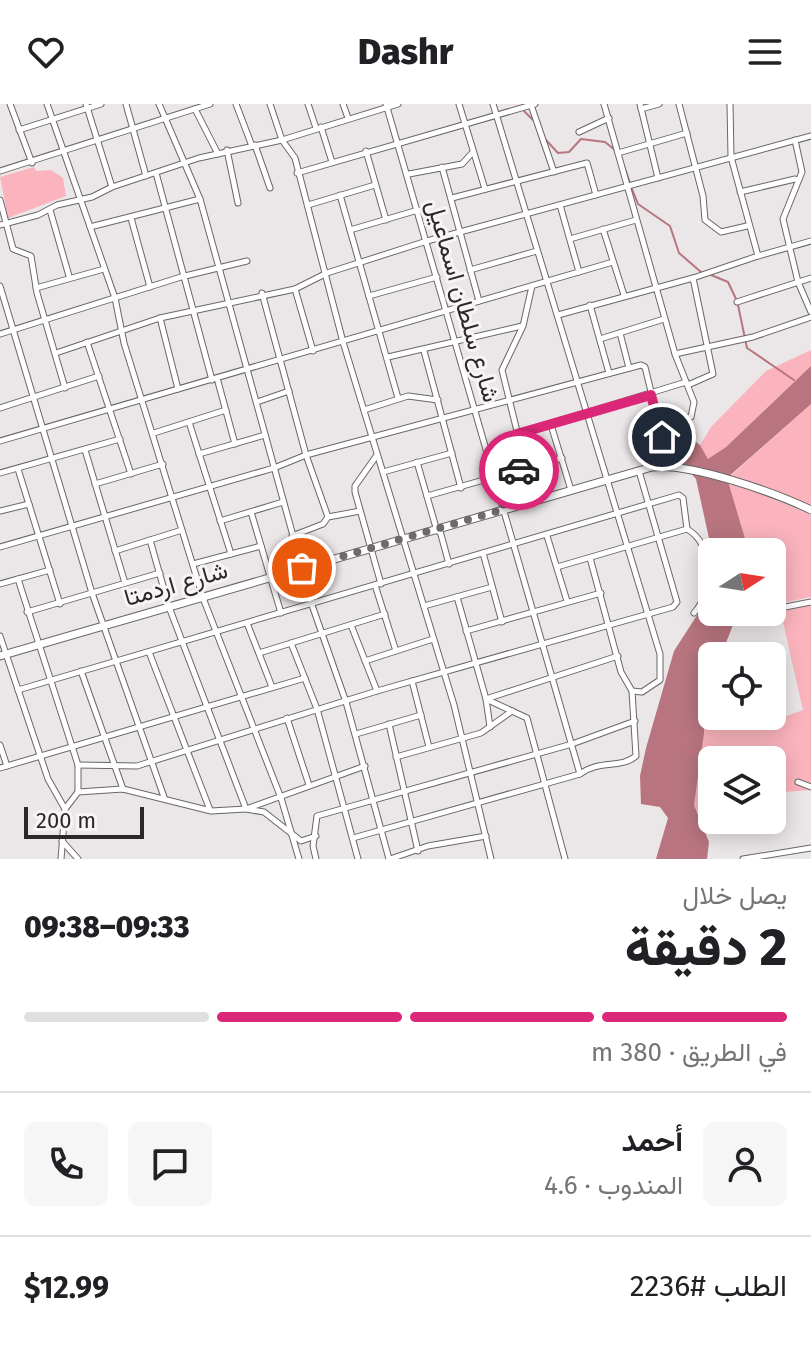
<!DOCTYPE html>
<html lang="ar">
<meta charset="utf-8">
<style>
body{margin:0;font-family:"Fira Sans",Vazirmatn,sans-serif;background:#f6f6f6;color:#202124;direction:rtl;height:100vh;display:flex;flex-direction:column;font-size:30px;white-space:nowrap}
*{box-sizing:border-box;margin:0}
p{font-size:26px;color:#757577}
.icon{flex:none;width:44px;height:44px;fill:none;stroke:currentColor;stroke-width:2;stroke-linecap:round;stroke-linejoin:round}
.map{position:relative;height:755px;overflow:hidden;direction:ltr}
.panel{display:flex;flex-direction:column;background:#fff;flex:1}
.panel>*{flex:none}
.needle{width:52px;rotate:78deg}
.controls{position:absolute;left:698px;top:434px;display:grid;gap:16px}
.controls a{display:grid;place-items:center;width:88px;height:88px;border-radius:12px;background:#fff;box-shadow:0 4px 20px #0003;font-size:40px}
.scale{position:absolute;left:24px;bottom:20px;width:120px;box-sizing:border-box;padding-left:8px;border:4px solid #2a2828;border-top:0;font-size:22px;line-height:28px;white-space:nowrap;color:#2a2828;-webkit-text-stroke:6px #f8f4f4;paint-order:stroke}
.pin{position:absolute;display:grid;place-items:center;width:68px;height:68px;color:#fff;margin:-34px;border:4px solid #fff;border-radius:50%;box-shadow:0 2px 8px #0007}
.courier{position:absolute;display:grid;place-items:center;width:80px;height:80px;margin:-40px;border:6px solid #db2777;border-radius:50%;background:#fff;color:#222;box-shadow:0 2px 10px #0007}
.overview em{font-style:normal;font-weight:800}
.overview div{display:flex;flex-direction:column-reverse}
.overview{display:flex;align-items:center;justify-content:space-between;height:136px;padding:0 24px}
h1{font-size:52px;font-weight:800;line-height:60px}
.bar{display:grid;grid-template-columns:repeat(4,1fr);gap:12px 8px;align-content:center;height:96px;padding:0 24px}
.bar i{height:10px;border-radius:6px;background:#e0e0e0}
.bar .active{background:#db2777}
.bar p{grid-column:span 4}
.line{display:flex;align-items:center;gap:20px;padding:0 24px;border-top:2px solid #e0e0e0}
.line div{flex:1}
.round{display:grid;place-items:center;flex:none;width:84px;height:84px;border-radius:12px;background:#f6f6f6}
header{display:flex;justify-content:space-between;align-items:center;height:104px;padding:0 24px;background:#fff;font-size:36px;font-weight:800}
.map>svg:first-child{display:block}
.green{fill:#fbb4bd}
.water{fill:#b8757f}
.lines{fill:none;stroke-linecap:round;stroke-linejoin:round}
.stream{stroke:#b8757f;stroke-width:2}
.minor-casing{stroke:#6a6666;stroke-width:7}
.major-casing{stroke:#6a6666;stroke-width:9}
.minor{stroke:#fff;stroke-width:5}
.major{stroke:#fff;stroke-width:7}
.done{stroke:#6e6a6b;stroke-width:8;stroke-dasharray:0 14.4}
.route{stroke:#db2777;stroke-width:10}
.labels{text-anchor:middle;stroke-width:6;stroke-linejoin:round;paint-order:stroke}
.street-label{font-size:24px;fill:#2a2828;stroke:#f8f4f4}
</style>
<header><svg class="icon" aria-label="menu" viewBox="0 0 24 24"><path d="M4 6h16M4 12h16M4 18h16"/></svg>Dashr<svg class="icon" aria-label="heart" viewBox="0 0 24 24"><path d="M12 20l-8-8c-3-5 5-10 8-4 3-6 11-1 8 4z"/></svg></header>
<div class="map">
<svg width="811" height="755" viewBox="0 0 811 755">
<rect width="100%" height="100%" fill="#ebe6e7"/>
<!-- green -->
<g class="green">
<polygon points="34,63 36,67 51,66 63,74 66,92 8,114 0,73"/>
<polygon points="811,246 811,262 727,342 708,356 700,341 711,323 766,267"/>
<polygon points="811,300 811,403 728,374"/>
<polygon points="728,380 755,387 811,411 811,493 772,501 772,448 749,448"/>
<path d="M 811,501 L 811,686 L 772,689 L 772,656 L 712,656 L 712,707 L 700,713 L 694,701 L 704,614 C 742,632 766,619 803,606 L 780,505 Z"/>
</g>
<!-- water -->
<g class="water">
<polygon points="811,262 811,300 727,374 749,448 712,448 696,375 675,351 674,336 680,326 700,341 708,355 726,343"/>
<polygon points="712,461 712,508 738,508 722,549 705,553 704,629 694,701 709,738 707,755 656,755 668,714 660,703 641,700 640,672 646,644 674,547 710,491"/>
</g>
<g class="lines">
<!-- stream -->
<g class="stream">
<polyline points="524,7 533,16"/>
<polyline points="545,35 558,49 569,48 581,35 605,38 615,46"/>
<polyline points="624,62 630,79"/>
<polyline points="632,85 638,100 670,122 679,149 701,168"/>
<polyline points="711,171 728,178 736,195"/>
<polyline points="738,201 747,244 794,276"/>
</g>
<!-- minor casing -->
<g class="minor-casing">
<g id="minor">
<polyline points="10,0 32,59"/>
<polyline points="47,0 115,194 124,239 203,494 281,694 299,755"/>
<polyline points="86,0 112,83"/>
<polyline points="126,0 146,72"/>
<polyline points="159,0 200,95 313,504 346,598 389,755"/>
<polyline points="236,0 252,42"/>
<polyline points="270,0 282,36 295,54 343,238 454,601 491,755"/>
<polyline points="308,0 316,24"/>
<polyline points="343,0 348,14"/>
<polyline points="386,0 580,670"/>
<polyline points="459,0 485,85"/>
<polyline points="493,0 660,550 660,576 642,588 632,587 621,568 590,454"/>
<polyline points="604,0 675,250 694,298 691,313 671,315 657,311"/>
<polyline points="640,0 658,74"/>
<polyline points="679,0 703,92 705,116 721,128 747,122"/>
<polyline points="531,1 554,68"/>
<polyline points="195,5 218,50"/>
<polyline points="641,5 659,0"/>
<polyline points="321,23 332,58"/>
<polyline points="19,26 101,0"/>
<polyline points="579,28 609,14"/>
<polyline points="795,36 802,68 783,115 798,178 811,208"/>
<polyline points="255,41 270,84"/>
<polyline points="227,46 238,99"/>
<polyline points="366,47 386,116"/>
<polyline points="618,49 687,29"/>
<polyline points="442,63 479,197"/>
<polyline points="0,67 210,0"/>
<polyline points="156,69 212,276"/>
<polyline points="297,69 535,0"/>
<polyline points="409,70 462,60 472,49"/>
<polyline points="740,88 795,75"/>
<polyline points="340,91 398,294"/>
<polyline points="452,94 587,59 596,91"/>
<polyline points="0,96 13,145 31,152 37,189 65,284"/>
<polyline points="308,101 375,81"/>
<polyline points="560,101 579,168"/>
<polyline points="50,106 69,172"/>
<polyline points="131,114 150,183"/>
<polyline points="0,121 38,111 57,101 92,93 112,83 199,54 282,36 398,0"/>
<polyline points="90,123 200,95"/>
<polyline points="603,125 624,191"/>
<polyline points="350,126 418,106"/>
<polyline points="570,135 636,116"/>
<polyline points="758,152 811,137"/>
<polyline points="470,166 537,147"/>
<polyline points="0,182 92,489 164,693"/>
<polyline points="36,184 104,165"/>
<polyline points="295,185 313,247"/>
<polyline points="262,189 306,351 328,413"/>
<polyline points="369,192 437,173"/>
<polyline points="737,198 811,174"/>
<polyline points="590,201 609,269"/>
<polyline points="558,211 693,174 758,152 731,53 730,0"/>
<polyline points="160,214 178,285"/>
<polyline points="620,229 629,264"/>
<polyline points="0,230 181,173 247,157"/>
<polyline points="600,235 664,215"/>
<polyline points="87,238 131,370"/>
<polyline points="424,247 461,384"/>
<polyline points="56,249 160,214 295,185 327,169 427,137 811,32"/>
<polyline points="675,250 753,233 811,213"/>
<polyline points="388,253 522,222"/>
<polyline points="217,274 235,340"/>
<polyline points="688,281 713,270 693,174"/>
<polyline points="257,298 289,287"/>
<polyline points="0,304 99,272"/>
<polyline points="364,306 408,292 438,296"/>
<polyline points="189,318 231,450"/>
<polyline points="551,321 571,386"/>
<polyline points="154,329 226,306"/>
<polyline points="517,330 686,278"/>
<polyline points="0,337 613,158"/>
<polyline points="85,346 125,479"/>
<polyline points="199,350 265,331"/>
<polyline points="377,351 355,382 355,388 381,480"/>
<polyline points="417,358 437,427"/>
<polyline points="526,364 502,266 523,222 532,182"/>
<polyline points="18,365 60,500"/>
<polyline points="383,368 452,349"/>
<polyline points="0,369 120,335"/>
<polyline points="95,380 163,360"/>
<polyline points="427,392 562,354"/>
<polyline points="0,407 29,400"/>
<polyline points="251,408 281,509"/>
<polyline points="220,417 283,398"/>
<polyline points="440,427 449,460"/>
<polyline points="292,432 323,420 328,413 360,407"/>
<polyline points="547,432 567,497"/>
<polyline points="150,436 169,503 246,705 264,708 301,737 316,732"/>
<polyline points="0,443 274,364 306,351 641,261 645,263 662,333 672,336"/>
<polyline points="115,447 182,426"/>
<polyline points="483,449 502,518"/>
<polyline points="193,460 261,442"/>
<polyline points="557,463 687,425"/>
<polyline points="18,475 78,661 78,688 65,705 61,755"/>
<polyline points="0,480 50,466"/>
<polyline points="375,481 396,547"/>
<polyline points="457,493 486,595 527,614 565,755"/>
<polyline points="424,502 492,483"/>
<polyline points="780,504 811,498"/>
<polyline points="27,508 160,469"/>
<polyline points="247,519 272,583"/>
<polyline points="351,521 377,587"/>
<polyline points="466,527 601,489"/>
<polyline points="0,532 48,675 65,705"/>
<polyline points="291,539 317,605 358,755"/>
<polyline points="149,548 210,706"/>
<polyline points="259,549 385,510"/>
<polyline points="365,557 433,535"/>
<polyline points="81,567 123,685"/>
<polyline points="412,577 429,643"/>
<path d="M 18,586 L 679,391 L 683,394 L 687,425 C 714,440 714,487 694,509"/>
<polyline points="287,614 309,681"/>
<polyline points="389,620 418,747"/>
<polyline points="490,623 486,595 618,552"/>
<polyline points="356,630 421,611"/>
<polyline points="0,641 7,662"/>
<polyline points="396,653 481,629 512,607"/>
<polyline points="78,661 137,662 377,587 673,503 677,498 639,367"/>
<polyline points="0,664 305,574"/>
<polyline points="798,678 811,683"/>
<polyline points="78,688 123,685 211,707 246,705 365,662"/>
<path d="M 353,734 L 580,670 C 600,655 621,665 636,652 L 632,587"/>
<polyline points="62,737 78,755"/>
<polyline points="316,755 313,742 317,712 572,640 635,617"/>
<polyline points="390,755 428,742 486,732"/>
<polyline points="743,755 811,744"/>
</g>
</g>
<!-- major casing -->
<g class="major-casing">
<path id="major" d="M 0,552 L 652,363 C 689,358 776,389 811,406"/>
</g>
<!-- minor -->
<use href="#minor" class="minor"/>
<!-- major -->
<use href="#major" class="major"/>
</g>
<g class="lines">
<!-- done -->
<polyline class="done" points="302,464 505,405 495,374 519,366"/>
<!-- route -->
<polyline class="route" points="519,366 526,364 517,330 651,291 662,333"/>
</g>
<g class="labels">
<!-- street labels -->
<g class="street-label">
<text transform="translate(463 197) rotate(74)" y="8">شارع سلطان اسماعيل</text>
<text transform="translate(176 480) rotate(-16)" y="8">شارع اردمتا</text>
</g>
</g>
</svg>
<div class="controls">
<a><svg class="needle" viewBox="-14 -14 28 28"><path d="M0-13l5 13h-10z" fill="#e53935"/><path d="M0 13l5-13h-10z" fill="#757577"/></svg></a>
<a><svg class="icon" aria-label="locate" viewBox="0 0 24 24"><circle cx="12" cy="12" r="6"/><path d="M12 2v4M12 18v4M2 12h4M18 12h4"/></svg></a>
<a><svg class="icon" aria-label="layers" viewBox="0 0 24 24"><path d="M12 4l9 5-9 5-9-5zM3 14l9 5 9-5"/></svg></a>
</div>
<div class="scale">200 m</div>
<div class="pin" style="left:302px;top:464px;background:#ea580c"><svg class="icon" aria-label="bag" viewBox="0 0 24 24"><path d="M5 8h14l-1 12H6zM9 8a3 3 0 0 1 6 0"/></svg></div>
<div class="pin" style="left:662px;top:333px;background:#1f2937"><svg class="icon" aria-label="home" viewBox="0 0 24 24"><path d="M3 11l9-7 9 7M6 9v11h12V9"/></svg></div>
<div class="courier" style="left:519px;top:366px"><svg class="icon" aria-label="car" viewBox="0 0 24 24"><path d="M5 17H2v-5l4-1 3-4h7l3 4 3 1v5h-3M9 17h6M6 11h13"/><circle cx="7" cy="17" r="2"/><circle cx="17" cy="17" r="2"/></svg></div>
</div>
<section class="panel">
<div class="overview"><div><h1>2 دقيقة</h1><p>يصل خلال</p></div><em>09:33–09:38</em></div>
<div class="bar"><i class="active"></i><i class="active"></i><i class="active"></i><i></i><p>في الطريق · 380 m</p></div>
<div class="line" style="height:144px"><a class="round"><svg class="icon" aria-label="person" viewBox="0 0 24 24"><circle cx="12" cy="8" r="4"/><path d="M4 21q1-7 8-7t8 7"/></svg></a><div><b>أحمد</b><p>المندوب · 4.6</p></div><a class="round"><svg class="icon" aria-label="chat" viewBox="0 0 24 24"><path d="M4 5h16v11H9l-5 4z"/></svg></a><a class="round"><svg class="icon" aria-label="phone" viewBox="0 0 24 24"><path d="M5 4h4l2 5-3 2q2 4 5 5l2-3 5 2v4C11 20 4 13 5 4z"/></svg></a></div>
<div class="line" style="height:104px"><div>الطلب #2236</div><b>$12.99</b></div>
</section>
